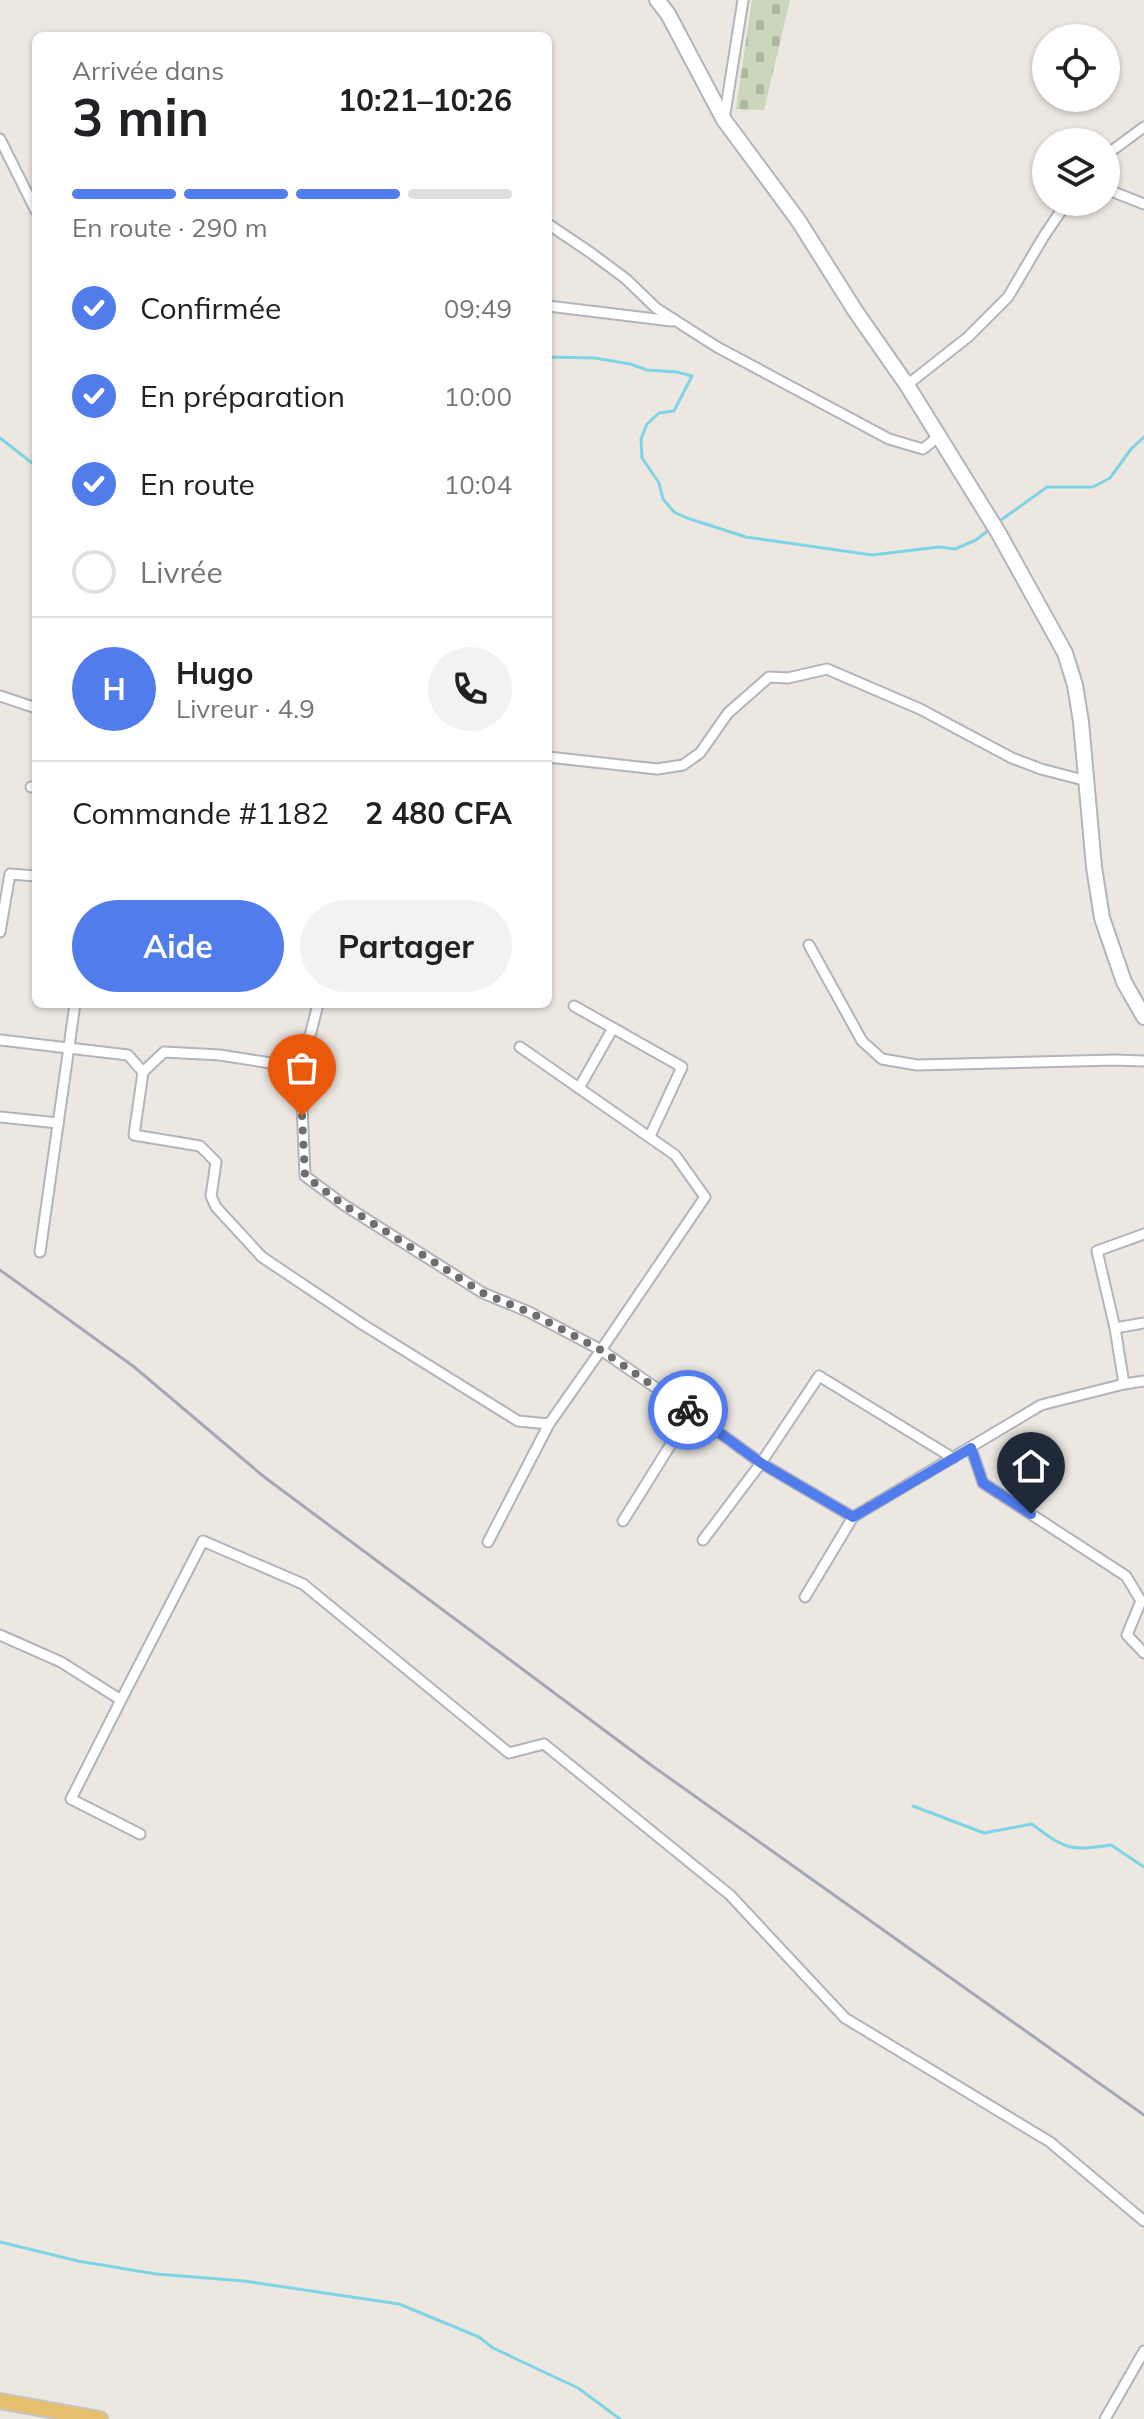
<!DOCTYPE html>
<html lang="fr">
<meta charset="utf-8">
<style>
body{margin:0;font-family:Mulish,sans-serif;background:#f2f2f2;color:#202124;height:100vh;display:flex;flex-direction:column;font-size:30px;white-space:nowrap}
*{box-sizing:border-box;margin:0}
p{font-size:26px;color:#757577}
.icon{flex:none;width:44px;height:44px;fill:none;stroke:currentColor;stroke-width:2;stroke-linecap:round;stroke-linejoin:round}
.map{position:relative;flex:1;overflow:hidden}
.sheet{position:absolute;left:32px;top:32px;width:520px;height:976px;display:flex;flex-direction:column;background:#fff;border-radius:12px;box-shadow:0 2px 6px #0004}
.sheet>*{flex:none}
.buttons{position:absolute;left:1032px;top:24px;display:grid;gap:16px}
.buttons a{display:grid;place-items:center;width:88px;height:88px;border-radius:50%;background:#fff;box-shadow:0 2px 6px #0004;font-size:40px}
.pin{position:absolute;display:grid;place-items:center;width:68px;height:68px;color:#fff;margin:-82px -34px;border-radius:50% 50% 50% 0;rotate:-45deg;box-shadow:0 0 8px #0007}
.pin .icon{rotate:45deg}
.courier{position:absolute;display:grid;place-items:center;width:80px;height:80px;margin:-40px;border:6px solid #507cec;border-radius:50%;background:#fff;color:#222;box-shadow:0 2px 10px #0007}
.summary em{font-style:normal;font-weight:700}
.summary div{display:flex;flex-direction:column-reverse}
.summary{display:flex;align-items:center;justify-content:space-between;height:136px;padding:0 40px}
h1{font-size:52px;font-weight:700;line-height:60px}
.bar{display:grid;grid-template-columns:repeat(4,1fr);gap:12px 8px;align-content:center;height:96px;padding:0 40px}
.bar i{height:10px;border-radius:6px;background:#e0e0e0}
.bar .on{background:#507cec}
.bar p{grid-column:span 4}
.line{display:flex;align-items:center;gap:20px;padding:0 40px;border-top:2px solid #e0e0e0}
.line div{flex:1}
.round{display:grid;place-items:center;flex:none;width:84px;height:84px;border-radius:42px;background:#f2f2f2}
ol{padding:0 40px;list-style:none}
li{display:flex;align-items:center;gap:24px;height:88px}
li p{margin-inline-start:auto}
li .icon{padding:8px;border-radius:50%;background:#507cec;color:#fff;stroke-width:4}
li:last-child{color:#757577}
li i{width:44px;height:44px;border:4px solid #e0e0e0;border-radius:50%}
.action{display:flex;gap:16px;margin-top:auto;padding:16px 40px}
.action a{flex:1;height:92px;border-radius:48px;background:#507cec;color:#fff;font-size:32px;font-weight:700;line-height:92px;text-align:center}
.action a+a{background:#f2f2f2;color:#202124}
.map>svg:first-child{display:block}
.cemetery{fill:url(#cemetery-stones)}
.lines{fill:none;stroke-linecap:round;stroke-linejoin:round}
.stream{stroke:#7ed4e6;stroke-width:3}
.street-casing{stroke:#b2b4bc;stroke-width:13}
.secondary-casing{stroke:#b2b4bc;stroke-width:18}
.primary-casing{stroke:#c4c4c4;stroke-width:18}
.street{stroke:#fff;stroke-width:9}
.secondary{stroke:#fff;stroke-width:14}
.primary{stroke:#e6bf6e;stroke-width:14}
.rail{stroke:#a4a8b6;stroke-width:3}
.done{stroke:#706e6c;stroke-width:8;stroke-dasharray:0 14.4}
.route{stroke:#507cec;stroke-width:10}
</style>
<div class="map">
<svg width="1144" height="2419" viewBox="0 0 1144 2419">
<defs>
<pattern id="cemetery-stones" width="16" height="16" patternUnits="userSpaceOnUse" patternTransform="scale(2)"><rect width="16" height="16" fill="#cad6ba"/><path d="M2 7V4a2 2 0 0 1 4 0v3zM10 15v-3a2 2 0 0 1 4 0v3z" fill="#aeb8a0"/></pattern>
</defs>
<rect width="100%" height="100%" fill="#ede7e1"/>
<!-- cemetery -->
<polygon class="cemetery" points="752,0 790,0 764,110 736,109"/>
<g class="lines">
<!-- stream -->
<g class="stream">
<polyline points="548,357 595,358 630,364 647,370 677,372 692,376 674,411 659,413 647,424 641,439 642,458 659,483 663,499 674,512 687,518 746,537 872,555 939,547 955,549 976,540 991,528"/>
<polyline points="0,438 36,466"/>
<polyline points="997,523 1047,487 1093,487 1110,478 1131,449 1144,437"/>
<path d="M 913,1806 L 984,1833 L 1032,1824 C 1066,1850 1070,1851 1111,1845 L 1144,1867"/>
<polyline points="0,2242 78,2261 156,2274 244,2281 399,2304 479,2337 493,2348 578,2388 620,2419"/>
</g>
<!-- street casing -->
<g class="street-casing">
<g id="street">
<polyline points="724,120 743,0"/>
<polyline points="0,139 36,211"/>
<polyline points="1106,155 1144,127"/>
<polyline points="1106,189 1144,204"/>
<polyline points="548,224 591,253 626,279 656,308 717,347 889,439 923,449 939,436"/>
<polyline points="548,306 672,321"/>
<polyline points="907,385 968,337 1008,297 1044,236 1067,202"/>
<polyline points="0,696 36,708"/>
<polyline points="548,757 657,769 683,765 700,753 728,713 769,677 788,678 827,669 920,709 1012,758 1041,769 1087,781"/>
<polyline points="31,787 36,787"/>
<polyline points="0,932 10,874 36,876"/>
<polyline points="809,945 862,1041 882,1059 917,1065 1115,1060 1144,1061"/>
<polyline points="574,1006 613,1028 579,1088"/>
<polyline points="613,1028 682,1067 650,1136"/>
<polyline points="0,1040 128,1055 143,1072 134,1135 200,1146 216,1162 211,1196 216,1207 262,1257 362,1324 518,1421 549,1424"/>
<polyline points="300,1057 305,1176 344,1205 483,1293 529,1312 601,1350 705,1197 675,1155 520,1047"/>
<polyline points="143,1072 164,1052 220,1055 277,1064 300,1057 311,1032 318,1004"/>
<polyline points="0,1117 58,1123"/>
<polyline points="40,1252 75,1004"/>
<polyline points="1115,1328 1144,1323"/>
<polyline points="1124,1384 1115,1328 1097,1251 1144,1234"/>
<polyline points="691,1412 761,1463 703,1540"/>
<polyline points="971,1448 983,1483 1126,1576 1141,1601 1127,1635 1144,1653"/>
<polyline points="853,1517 761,1463 819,1376 953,1458"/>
<polyline points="488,1542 549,1424 601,1350 691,1412 623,1521"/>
<polyline points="805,1597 853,1517 1041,1405 1124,1384 1144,1381"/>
<polyline points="0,1635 61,1662 121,1700 203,1541 303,1584 509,1753 544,1744 730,1895 845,2018 1050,2142 1144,2221"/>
<polyline points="121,1700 71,1799 140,1834"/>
<polyline points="1105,2419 1144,2351"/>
</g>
</g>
<!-- secondary casing -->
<g class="secondary-casing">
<polyline id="secondary" points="657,0 668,14 724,120 798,220 856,312 907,385 998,532 1065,653 1075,685 1081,722 1094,867 1102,918 1124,982 1144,1017"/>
</g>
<!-- primary casing -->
<g class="primary-casing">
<polyline id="primary" points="0,2401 100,2419"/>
</g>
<!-- street -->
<use href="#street" class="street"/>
<!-- secondary -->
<use href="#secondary" class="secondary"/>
<!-- primary -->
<use href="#primary" class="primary"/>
<!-- rail -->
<polyline class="rail" points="0,1270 133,1366 263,1476 651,1765 1144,2115"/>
</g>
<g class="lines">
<!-- done -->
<polyline class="done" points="302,1116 305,1176 344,1205 483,1293 529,1312 601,1350 688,1410"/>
<!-- route -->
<polyline class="route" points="688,1410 761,1463 853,1517 971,1448 983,1483 1031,1514"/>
</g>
</svg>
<div class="buttons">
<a><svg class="icon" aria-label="locate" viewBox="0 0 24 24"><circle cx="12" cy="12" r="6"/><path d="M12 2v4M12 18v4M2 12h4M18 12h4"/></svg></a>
<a><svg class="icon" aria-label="layers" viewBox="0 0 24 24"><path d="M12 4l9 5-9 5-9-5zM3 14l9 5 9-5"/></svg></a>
</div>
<div class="pin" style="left:302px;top:1116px;background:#ea580c"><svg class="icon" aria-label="bag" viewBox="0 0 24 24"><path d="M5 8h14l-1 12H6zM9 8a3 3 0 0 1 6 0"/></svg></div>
<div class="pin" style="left:1031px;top:1514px;background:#1f2937"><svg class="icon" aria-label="home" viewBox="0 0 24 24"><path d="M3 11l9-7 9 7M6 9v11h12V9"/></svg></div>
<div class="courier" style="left:688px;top:1410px"><svg class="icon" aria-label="bike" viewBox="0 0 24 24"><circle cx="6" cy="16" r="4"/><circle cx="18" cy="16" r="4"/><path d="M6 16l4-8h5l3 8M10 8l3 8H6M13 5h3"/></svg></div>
<section class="sheet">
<div class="summary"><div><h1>3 min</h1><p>Arrivée dans</p></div><em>10:21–10:26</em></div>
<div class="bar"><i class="on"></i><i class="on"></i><i class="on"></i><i></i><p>En route · 290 m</p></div>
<ol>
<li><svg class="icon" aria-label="check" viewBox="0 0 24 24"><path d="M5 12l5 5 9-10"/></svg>Confirmée<p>09:49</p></li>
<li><svg class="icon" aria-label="check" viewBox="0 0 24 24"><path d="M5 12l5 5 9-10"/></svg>En préparation<p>10:00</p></li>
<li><svg class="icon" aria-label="check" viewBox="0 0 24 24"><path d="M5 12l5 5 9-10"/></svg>En route<p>10:04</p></li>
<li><i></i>Livrée</li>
</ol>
<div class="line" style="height:144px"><b class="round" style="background:#507cec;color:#fff">H</b><div><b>Hugo</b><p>Livreur · 4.9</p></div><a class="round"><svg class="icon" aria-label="phone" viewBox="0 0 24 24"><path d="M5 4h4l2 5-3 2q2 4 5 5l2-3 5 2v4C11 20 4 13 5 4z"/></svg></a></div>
<div class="line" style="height:104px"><div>Commande #1182</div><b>2 480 CFA</b></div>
<div class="action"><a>Aide</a><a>Partager</a></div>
</section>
</div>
